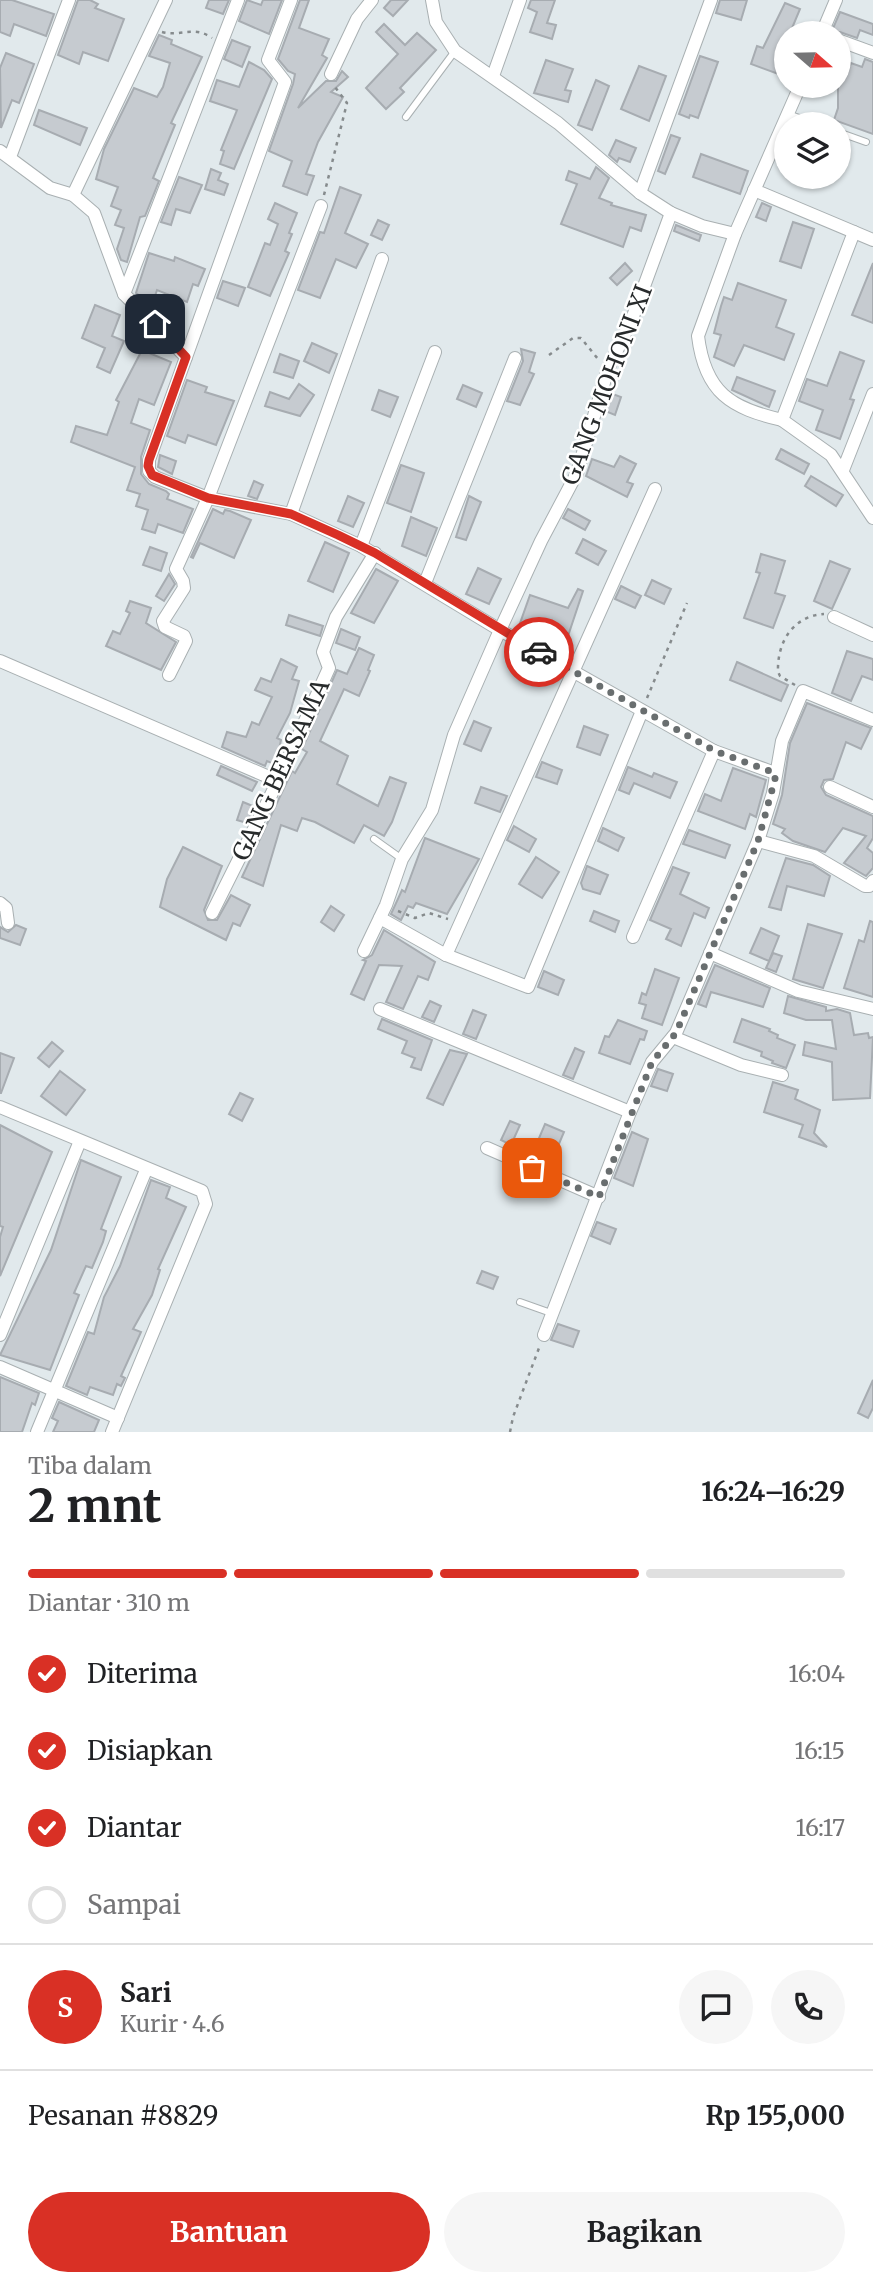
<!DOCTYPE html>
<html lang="id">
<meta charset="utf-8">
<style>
body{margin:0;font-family:Merriweather,serif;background:#f6f6f6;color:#202124;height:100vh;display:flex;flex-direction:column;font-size:26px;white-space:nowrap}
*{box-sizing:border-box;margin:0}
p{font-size:23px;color:#757577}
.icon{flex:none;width:38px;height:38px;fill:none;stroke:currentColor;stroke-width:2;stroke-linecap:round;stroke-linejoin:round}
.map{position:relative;height:1432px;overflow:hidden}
.details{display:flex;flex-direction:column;background:#fff;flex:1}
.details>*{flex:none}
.needle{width:46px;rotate:110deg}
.tools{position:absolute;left:774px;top:21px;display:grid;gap:14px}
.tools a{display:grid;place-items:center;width:77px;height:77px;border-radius:50%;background:#fff;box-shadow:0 2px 5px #0004;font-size:35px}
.pin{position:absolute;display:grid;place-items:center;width:60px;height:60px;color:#fff;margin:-30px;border-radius:14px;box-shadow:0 4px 10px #0006}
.courier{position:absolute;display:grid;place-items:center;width:70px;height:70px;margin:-35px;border:5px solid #d93025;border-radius:50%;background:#fff;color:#222;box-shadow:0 2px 9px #0007}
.head em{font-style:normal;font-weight:700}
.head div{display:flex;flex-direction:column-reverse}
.head{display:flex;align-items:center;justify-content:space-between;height:119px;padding:0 28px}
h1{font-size:46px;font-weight:700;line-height:52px}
.bar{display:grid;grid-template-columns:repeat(4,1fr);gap:10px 7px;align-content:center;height:84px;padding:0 28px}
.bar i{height:9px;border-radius:5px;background:#e0e0e0}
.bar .current{background:#d93025}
.bar p{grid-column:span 4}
.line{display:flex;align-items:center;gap:18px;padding:0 28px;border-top:2px solid #e0e0e0}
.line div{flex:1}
.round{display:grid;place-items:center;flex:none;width:74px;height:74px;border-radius:37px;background:#f6f6f6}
ol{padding:0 28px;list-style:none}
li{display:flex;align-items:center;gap:21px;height:77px}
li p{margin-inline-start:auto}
li .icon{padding:7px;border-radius:50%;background:#d93025;color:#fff;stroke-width:4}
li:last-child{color:#757577}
li i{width:38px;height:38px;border:4px solid #e0e0e0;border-radius:50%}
.primary-button{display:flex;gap:14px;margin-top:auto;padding:14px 28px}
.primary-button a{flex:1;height:80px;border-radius:42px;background:#d93025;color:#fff;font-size:28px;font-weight:700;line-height:80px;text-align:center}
.primary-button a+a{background:#f6f6f6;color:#202124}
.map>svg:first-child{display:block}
.building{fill:#c6cbd0;stroke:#a7acb1;stroke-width:2}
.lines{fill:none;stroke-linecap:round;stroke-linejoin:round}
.service-casing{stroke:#a9b0b2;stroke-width:8}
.minor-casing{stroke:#a9b0b2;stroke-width:14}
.path{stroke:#868b8d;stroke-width:2.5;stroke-dasharray:3.5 5;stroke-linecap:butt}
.service{stroke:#fff;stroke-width:6}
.minor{stroke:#fff;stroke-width:12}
.done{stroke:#696e6f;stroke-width:7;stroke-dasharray:0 12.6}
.route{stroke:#d93025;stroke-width:9}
.labels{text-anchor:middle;stroke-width:5;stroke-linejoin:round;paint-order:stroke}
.street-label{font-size:24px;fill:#282b2c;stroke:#fff}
</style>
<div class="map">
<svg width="873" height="1432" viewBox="0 0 873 1432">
<rect width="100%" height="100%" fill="#e1e9ec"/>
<!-- building -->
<g class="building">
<polygon points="0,0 12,0 54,14 46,36 14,24 10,36 0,32"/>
<polygon points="78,0 90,0 98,4 95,8 124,19 108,61 83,52 79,64 58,55"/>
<polygon points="209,0 229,0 223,14 206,8"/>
<polygon points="247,0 261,5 263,0 282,0 269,34 239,21"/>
<polygon points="300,0 309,0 299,28 329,39 322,55 327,58 298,108 326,81 336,81 342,71 348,77 331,92 343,97 318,142 306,174 314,176 307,195 283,186 292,161 269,151 293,84 295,74 288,71 278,59"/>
<polygon points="391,0 408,0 393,16 384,8"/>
<polygon points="531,0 555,0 547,23 556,25 552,39 530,32 537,12 528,8"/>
<polygon points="720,0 747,0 741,20 716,13"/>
<polygon points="785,3 800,9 790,33 786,33 784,76 751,64 757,46 763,48"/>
<polygon points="840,12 873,24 873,35 860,30 857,38 840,32 831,33"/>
<polygon points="384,24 405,45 417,33 436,50 400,88 404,92 386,109 366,88 398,54 376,32"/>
<polygon points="159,35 172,40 171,44 202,57 171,123 175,125 153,178 159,181 145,216 140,217 127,262 121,260 117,249 124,228 115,225 121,210 111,206 118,187 96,179 104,149 134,88 157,97 163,87 170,63 149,56"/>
<polygon points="232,40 250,47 242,67 224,59"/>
<polygon points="6,53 34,64 19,103 12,100 1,128 0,68"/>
<polygon points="700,56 718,62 698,118 690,115 689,118 679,114"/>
<polygon points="865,59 873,62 873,134 834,120 838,108 838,71 847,74 851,63 862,67"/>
<polygon points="546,60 573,69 565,90 571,91 568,102 534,93"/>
<polygon points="249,62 264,70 272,79 234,169 220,164 224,151 221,150 237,110 210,101 217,80 239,87"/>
<polygon points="639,66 666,76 649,121 621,109"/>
<polygon points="596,80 609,86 592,130 578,125"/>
<polygon points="39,110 87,128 80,145 34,125"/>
<polygon points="671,135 680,138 665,174 658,171"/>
<polygon points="616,140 636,148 630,162 619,158 617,162 609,155"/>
<polygon points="701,154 748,171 740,194 693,177"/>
<polygon points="596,167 609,178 599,198 612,203 611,205 646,215 641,231 630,227 623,247 561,224 577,184 566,180 569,171 590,179"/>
<polygon points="211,169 221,173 218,180 228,184 224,195 205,189"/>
<polygon points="179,177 202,185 190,213 176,209 171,225 161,222"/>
<polygon points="340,187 361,195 345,233 368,244 356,268 336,259 320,298 298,290 320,232 324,233"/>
<polygon points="275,203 297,213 289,233 292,234 285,251 289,253 270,296 248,287 265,243 270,245 278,224 268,219"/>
<polygon points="762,203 771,207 766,221 756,217"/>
<polygon points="378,220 389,225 382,240 371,235"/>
<polygon points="793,222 814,229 801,268 780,261"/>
<polygon points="676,225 701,235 699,241 674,231"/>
<polygon points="149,253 174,261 175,257 205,269 198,286 193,284 187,302 157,290 152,305 136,293"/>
<polygon points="625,263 632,271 617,285 610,278"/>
<polygon points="873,263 873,323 852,315"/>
<polygon points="223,281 245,288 238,306 217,298"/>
<polygon points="738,283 786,300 776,327 794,334 784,360 744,345 734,366 714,357 721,335 714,333 721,306 724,297 732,300"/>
<polygon points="95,305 120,315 112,336 124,341 110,373 97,367 105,348 82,338"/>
<polygon points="312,343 337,354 329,373 304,361"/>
<polygon points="521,349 535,353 529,372 534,374 520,405 507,401 523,361"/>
<polygon points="142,350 171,362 154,405 139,399 131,423 150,430 141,457 141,474 149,484 166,491 169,494 167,499 193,509 183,533 158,524 155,533 142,529 148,510 136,506 140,494 127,490 135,467 71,442 76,426 107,435 119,402 116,400"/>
<polygon points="840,352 864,361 850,399 854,400 840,439 816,430 823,410 799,401 807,379 827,386"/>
<polygon points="280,354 299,361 293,378 274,372"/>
<polygon points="737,377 775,391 769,407 732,390"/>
<polygon points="187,380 207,387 205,392 234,401 216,445 188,435 185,443 167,436"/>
<polygon points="299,384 314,395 300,416 265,406 270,392 289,399"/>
<polygon points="463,385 482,393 476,407 457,399"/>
<polygon points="379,390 398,397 390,417 372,410"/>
<polygon points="610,393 621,397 615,415 605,411"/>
<polygon points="781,449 809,464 804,474 776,459"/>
<polygon points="160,455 176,461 172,474 158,467"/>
<polygon points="620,456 636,464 627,482 633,484 627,497 586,476 592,459 614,467"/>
<polygon points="401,465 424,473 411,512 387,503"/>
<polygon points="811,476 843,495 836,506 805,486"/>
<polygon points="254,481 263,485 257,499 248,496"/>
<polygon points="348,496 364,503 353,527 338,521"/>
<polygon points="469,496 481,502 466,540 456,537"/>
<polygon points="213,509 223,514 225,510 230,511 251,520 234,558 200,543 193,558 191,557"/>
<polygon points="568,509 590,521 585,530 563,518"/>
<polygon points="411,517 437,528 426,556 402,546"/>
<polygon points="583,539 606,551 598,565 576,553"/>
<polygon points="325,542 349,553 333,592 308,581"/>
<polygon points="150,547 167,553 161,571 143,565"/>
<polygon points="761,554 785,561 775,593 785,596 773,628 744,618 760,573 756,572"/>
<polygon points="830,561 850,569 832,609 814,601"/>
<polygon points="478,568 501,579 489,604 466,594"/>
<polygon points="376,569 398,581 374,623 351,613"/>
<polygon points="169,574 175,584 164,601 156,596"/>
<polygon points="652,580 671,589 664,604 645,595"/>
<polygon points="621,586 641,596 635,608 615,599"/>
<polygon points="578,589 583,591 565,645 518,629 530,595 568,608"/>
<polygon points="130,601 151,608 146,623 176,642 161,670 106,646 113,631 120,634 130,613 126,611"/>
<polygon points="289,615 323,626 320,636 286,625"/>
<polygon points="341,629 360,637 355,650 336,643"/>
<polygon points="359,648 374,655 368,670 370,671 359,696 344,689 320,741 348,756 337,784 378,806 390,777 406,783 392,822 384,836 364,825 354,843 315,822 302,818 297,831 281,825 263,886 242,877 292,771 295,773 307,752 302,749 337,670 347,674"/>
<polygon points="847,651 873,659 873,680 862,676 851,701 832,693"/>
<polygon points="281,659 297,667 292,679 299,681 290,713 277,738 281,740 278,754 274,764 267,761 265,766 222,747 227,732 246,737 252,722 259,725 272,697 255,690 261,678 271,682"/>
<polygon points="737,662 788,685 781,701 730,680"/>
<polygon points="807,703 871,728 861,749 846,742 833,779 824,780 821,787 826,795 873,816 873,838 867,848 873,853 873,868 866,876 844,863 866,836 843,828 825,852 793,841 782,833 785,829 773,824 782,795 790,743"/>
<polygon points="474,721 491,728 481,751 464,744"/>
<polygon points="584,726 608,735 600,755 577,747"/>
<polygon points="542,762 562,770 557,784 536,777"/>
<polygon points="221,766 257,782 252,791 217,775"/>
<polygon points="628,767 652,777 654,773 677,782 670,798 634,783 629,794 619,790"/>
<polygon points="733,768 766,780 756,817 750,814 745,829 698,811 705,794 721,801"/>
<polygon points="481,787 507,796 500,812 475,803"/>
<polygon points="243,802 255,807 247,823 237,820"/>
<polygon points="514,826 536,839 529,852 507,840"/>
<polygon points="603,828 624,838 618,851 598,841"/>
<polygon points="689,830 730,845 725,858 683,844"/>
<polygon points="425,838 479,859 447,914 416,903 413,908 408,906 401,920 391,914 402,890 405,892"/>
<polygon points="183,847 222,866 204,910 208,920 217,920 231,895 250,905 240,926 233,923 226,940 160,907 167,879"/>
<polygon points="536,857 559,872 542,898 519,884"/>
<polygon points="786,858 813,865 830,876 824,896 787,886 781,910 769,907"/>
<polygon points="587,866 608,875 600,894 583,889 581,883"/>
<polygon points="673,867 689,873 680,894 709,908 705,918 694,913 681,946 666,939 671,929 650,920"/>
<polygon points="331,906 344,915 334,931 321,922"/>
<polygon points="594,911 619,921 615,932 590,921"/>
<polygon points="870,921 873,922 873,997 844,988 859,940 864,942"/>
<polygon points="808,924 842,934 823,988 793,979"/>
<polygon points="16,925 26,929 20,945 0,938 0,927 8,932"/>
<polygon points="761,928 779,936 769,961 750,953"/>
<polygon points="384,930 435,962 428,980 418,976 403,1009 386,1002 402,966 379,965 364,1000 351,994 366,961 363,960 372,955"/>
<polygon points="773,953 782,956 776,972 766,968"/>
<polygon points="715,965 770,988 763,1007 711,992 706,1007 698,1004"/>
<polygon points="655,969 679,978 662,1025 642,1018 646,1005 639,1003 642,993 646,995"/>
<polygon points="544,971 564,980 558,995 538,987"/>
<polygon points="788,996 826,1007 826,1011 837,1009 850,1013 854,1035 868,1033 869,1038 873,1037 870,1098 833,1100 832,1062 803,1055 805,1042 836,1049 832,1020 806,1020 784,1013"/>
<polygon points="430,1001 441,1006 434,1022 422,1017"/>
<polygon points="473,1010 486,1015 476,1039 463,1034"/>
<polygon points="382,1019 432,1040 421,1070 411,1067 415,1058 402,1053 407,1041 378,1029"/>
<polygon points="742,1019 770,1029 769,1031 778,1035 777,1038 795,1045 786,1068 772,1063 773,1061 761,1056 762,1052 734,1042"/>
<polygon points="618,1020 647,1031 644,1040 640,1039 630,1064 599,1053 605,1036 609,1037"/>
<polygon points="52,1042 63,1051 49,1067 38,1058"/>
<polygon points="575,1048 584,1052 573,1079 563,1075"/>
<polygon points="450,1050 467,1054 443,1105 427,1098"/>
<polygon points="0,1053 14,1058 1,1093 0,1093"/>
<polygon points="658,1069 673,1074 667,1091 651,1086"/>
<polygon points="60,1071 85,1090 66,1115 41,1096"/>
<polygon points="773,1082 798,1090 795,1099 820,1110 814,1133 827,1147 799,1137 803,1125 764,1112"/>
<polygon points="240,1093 253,1099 242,1121 229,1114"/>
<polygon points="510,1121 520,1125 511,1145 501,1140"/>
<polygon points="545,1124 564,1132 550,1165 531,1157"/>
<polygon points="0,1125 52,1152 0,1276 0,1237 3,1227 0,1226"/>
<polygon points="632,1132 648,1139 633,1186 614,1178"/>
<polygon points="81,1160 121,1177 101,1229 106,1231 103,1242 92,1268 86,1266 74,1293 79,1295 50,1370 0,1355 51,1250"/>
<polygon points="151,1180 170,1187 166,1198 186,1207 158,1269 160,1270 152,1295 133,1329 141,1332 121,1376 125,1378 121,1386 117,1384 113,1395 90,1387 87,1395 66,1386 88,1332 94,1334 104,1297 120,1266"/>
<polygon points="597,1222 616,1229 610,1244 591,1236"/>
<polygon points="482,1271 498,1277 493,1289 477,1283"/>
<polygon points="558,1324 579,1331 573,1347 551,1340"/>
<polygon points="0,1377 39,1393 35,1405 32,1403 22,1432 0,1432"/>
<polygon points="873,1380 873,1408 868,1418 858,1413"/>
<polygon points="59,1402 99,1420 94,1432 53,1432 58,1421 52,1418"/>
</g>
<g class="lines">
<!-- service casing -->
<g class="service-casing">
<g id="service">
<polyline points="788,114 816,124"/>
<polyline points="406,117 455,51"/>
<polyline points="838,132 866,142"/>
<polyline points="374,839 402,859"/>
<polyline points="520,1302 551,1313"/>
</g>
</g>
<!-- minor casing -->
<g class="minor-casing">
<g id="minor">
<polyline points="291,0 268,60 285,82 149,460 149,471 155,477 208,498 291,514 361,546 500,630 714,751 775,773"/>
<polyline points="432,0 436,22 455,51 558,123 640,193 671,213 702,226 735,234"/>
<polyline points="822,33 836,0"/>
<polyline points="838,40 873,53"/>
<polyline points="331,74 357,19 372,0"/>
<polyline points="493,76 520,0"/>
<polyline points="0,151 50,188 73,195 94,213 124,294 186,357"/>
<polyline points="10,157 69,0"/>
<polyline points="754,190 873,240"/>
<polyline points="640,193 711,0"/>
<polyline points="73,195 166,0"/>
<polyline points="854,232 782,420 831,455 873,518"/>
<polyline points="124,294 238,0"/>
<path d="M 782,420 C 731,408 705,393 698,336 L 735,234 L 800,86"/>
<polyline points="843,470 873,394"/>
<polyline points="291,514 382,259"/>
<polyline points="361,546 435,352"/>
<polyline points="425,583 515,358"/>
<polyline points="834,617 873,635"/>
<polyline points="0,661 278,781"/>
<polyline points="169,675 186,641 184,636 165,627 163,621 184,588 183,581 176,569 208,498 321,206"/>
<polyline points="830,787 873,807"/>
<polyline points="758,841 814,856 865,886 869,886 873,881"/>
<polyline points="0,903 6,908 8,923"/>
<polyline points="212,913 278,781 329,668 323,652 336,617 375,553"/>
<polyline points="380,918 446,955 528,987 642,711"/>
<polyline points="633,937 714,751"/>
<polyline points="364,951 386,905 402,859 432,810 454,735 500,630 541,541 577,473 608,369 632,319 671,213"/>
<polyline points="710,953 798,991 873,1009"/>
<polyline points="446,955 655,489"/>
<polyline points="380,1009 630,1112"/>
<polyline points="673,1037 741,1065 782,1075"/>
<polyline points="0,1107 202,1191 206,1204 112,1432"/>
<polyline points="487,1148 599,1197"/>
<polyline points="0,1335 80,1141"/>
<polyline points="544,1335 630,1112 652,1062 676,1033 758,841 773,793 782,741 803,691 873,720"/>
<polyline points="0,1367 118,1418"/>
<polyline points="37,1432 146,1170"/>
</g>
</g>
<!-- path -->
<g class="path">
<path d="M 162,32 C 180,37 194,25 212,38"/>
<polyline points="324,195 347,103 335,87"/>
<polyline points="549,355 573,338 581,338 598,359"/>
<path d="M 795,685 L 780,676 L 778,672 C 777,642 793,616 824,614"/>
<polyline points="647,698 687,603"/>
<polyline points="398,911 415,918 429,913 448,919"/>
<polyline points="510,1432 513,1417 539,1348"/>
</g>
<!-- service -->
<use href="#service" class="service"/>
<!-- minor -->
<use href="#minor" class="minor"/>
</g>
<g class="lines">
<!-- done -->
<polyline class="done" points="532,1168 599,1197 652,1062 676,1033 758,841 775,779 775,773 715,751 539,652"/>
<!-- route -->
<polyline class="route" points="155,324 186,357 149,460 148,466 152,475 208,498 291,514 338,535 375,553 539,652"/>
</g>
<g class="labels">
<!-- street labels -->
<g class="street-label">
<text transform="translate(607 385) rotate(-69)" y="8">GANG MOHONI XI</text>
<text transform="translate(281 770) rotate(-65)" y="8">GANG BERSAMA</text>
</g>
</g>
</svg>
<div class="tools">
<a><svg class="needle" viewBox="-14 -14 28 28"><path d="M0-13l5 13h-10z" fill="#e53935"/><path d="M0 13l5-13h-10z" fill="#757577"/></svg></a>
<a><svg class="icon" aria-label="layers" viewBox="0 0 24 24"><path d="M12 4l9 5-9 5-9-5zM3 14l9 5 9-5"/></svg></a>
</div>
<div class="pin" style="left:532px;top:1168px;background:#ea580c"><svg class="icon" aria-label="bag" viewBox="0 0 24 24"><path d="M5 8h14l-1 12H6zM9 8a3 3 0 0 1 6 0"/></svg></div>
<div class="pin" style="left:155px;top:324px;background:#1f2937"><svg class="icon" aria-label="home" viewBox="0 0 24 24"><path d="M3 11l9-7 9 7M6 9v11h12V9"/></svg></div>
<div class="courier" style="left:539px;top:652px"><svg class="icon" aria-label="car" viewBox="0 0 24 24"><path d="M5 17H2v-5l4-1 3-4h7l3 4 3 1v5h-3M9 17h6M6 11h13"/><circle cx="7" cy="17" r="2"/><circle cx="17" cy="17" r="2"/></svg></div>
</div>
<section class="details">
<div class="head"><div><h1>2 mnt</h1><p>Tiba dalam</p></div><em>16:24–16:29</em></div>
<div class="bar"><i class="current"></i><i class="current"></i><i class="current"></i><i></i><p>Diantar · 310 m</p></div>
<ol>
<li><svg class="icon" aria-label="check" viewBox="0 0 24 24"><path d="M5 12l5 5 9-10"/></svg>Diterima<p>16:04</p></li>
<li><svg class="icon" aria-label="check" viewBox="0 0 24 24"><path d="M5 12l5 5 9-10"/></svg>Disiapkan<p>16:15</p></li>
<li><svg class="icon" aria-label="check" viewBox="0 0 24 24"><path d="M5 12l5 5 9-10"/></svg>Diantar<p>16:17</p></li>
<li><i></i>Sampai</li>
</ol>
<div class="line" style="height:126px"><b class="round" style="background:#d93025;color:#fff">S</b><div><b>Sari</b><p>Kurir · 4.6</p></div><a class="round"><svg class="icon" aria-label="chat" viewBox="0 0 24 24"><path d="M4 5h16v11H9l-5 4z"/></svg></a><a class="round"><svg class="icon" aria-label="phone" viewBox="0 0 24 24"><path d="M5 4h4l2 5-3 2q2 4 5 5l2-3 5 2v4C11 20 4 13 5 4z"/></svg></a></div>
<div class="line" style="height:91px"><div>Pesanan #8829</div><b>Rp 155,000</b></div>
<div class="primary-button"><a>Bantuan</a><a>Bagikan</a></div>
</section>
